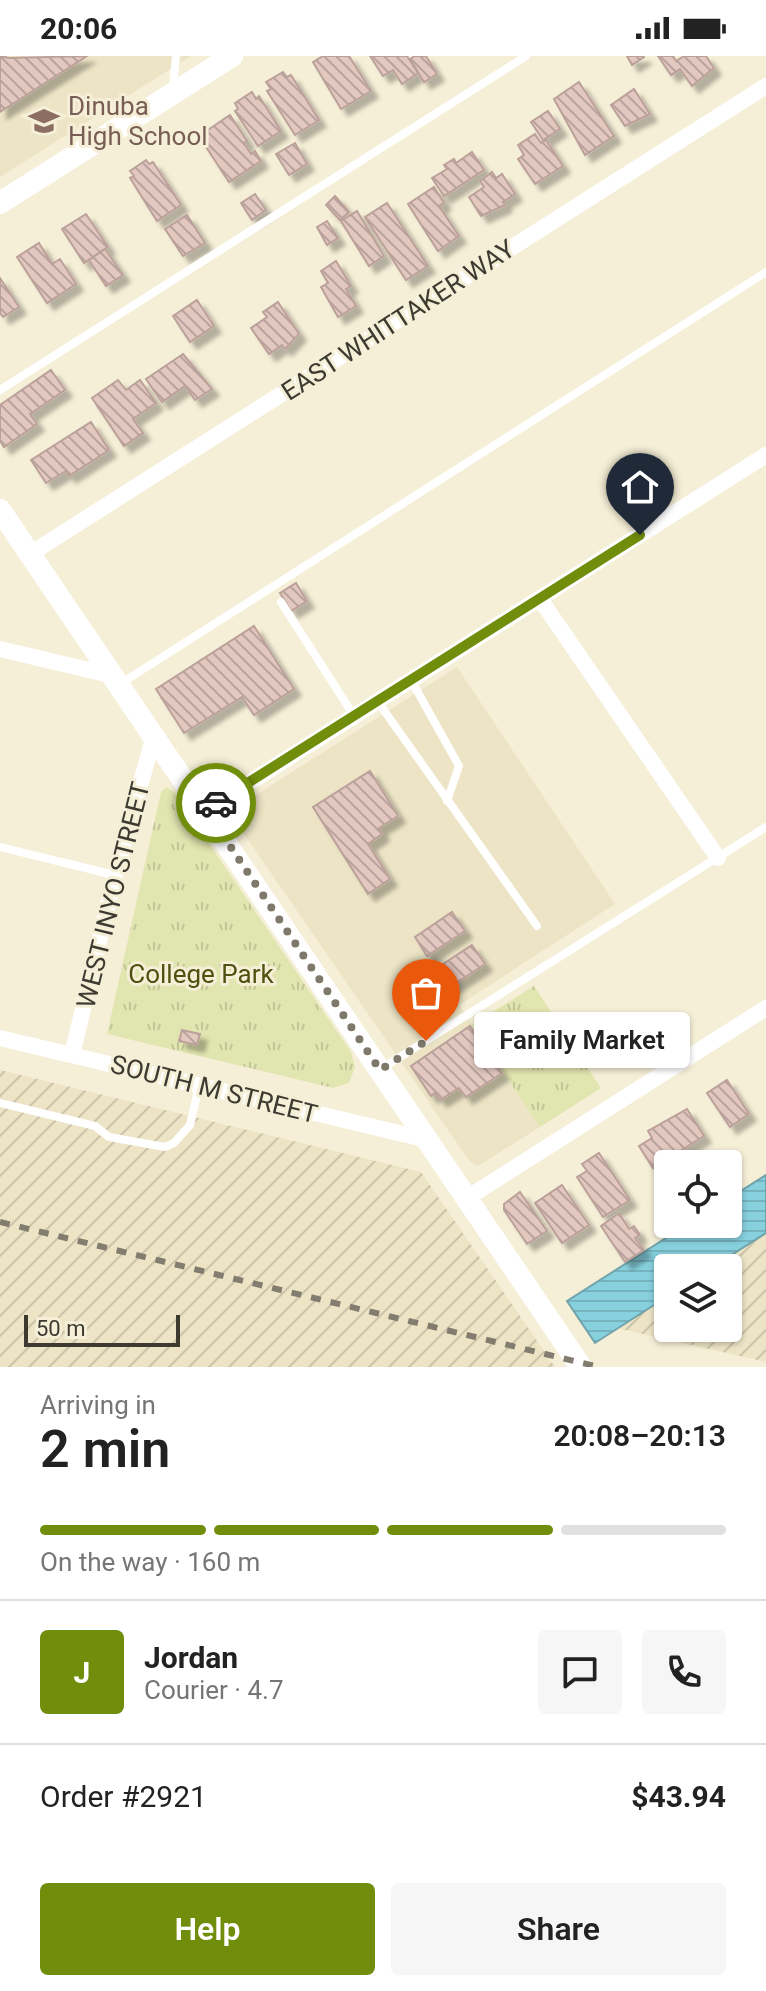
<!DOCTYPE html>
<meta charset="utf-8">
<style>
body{margin:0;font-family:Roboto,sans-serif;background:#f6f6f6;color:#222;height:100vh;display:flex;flex-direction:column;font-size:30px;white-space:nowrap}
*{box-sizing:border-box;margin:0}
p{font-size:26px;color:#767676}
.icon{flex:none;width:44px;height:44px;fill:none;stroke:currentColor;stroke-width:2;stroke-linecap:round;stroke-linejoin:round}
.map{position:relative;height:1311px;overflow:hidden}
.side{display:flex;flex-direction:column;background:#fff;flex:1}
.side>*{flex:none}
.tools{position:absolute;left:654px;top:1094px;display:grid;gap:16px}
.tools a{display:grid;place-items:center;width:88px;height:88px;border-radius:8px;background:#fff;box-shadow:0 2px 6px #0004;font-size:40px}
.scale{position:absolute;left:24px;bottom:20px;width:156px;box-sizing:border-box;padding-left:8px;border:4px solid #3d3a31;border-top:0;font-size:22px;line-height:28px;white-space:nowrap;color:#3d3a31;-webkit-text-stroke:6px #f6efd7;paint-order:stroke}
.pin{position:absolute;display:grid;place-items:center;width:68px;height:68px;color:#fff;margin:-82px -34px;border-radius:50% 50% 50% 0;rotate:-45deg;box-shadow:0 0 8px #0007}
.pin .icon{rotate:45deg}
.courier{position:absolute;display:grid;place-items:center;width:80px;height:80px;margin:-40px;border:6px solid #708d0b;border-radius:50%;background:#fff;color:#222;box-shadow:0 2px 10px #0007}
.bubble{position:absolute;height:56px;border-radius:8px;background:#fff;box-shadow:0 2px 6px #0004;font-size:26px;font-weight:600;line-height:56px;text-align:center}
.overview em{font-style:normal;font-weight:600}
.overview div{display:flex;flex-direction:column-reverse}
.overview{display:flex;align-items:center;justify-content:space-between;height:136px;padding:0 40px}
h1{font-size:52px;font-weight:600;line-height:60px}
.bar{display:grid;grid-template-columns:repeat(4,1fr);gap:12px 8px;align-content:center;height:96px;padding:0 40px}
.bar i{height:10px;border-radius:6px;background:#e0e0e0}
.bar .active{background:#708d0b}
.bar p{grid-column:span 4}
.line{display:flex;align-items:center;gap:20px;padding:0 40px;border-top:2px solid #e0e0e0}
.line div{flex:1}
.round{display:grid;place-items:center;flex:none;width:84px;height:84px;border-radius:8px;background:#f6f6f6}
.button{display:flex;gap:16px;margin-top:auto;padding:16px 40px}
.button a{flex:1;height:92px;border-radius:8px;background:#708d0b;color:#fff;font-size:32px;font-weight:600;line-height:92px;text-align:center}
.button a+a{background:#f6f6f6;color:#222}
.status{display:flex;justify-content:space-between;align-items:center;height:56px;padding:0 40px;background:#fff;direction:ltr}
.status svg{height:22px;fill:currentColor}
.map>svg:first-child{display:block}
.built{fill:#ece4c5}
.industrial{fill:url(#industrial-furrows)}
.grass{fill:url(#grass-tufts)}
.water{fill:url(#water-rules);stroke:#71a3aa;stroke-width:2}
.building{fill:url(#building-back-hatch);stroke:#bba19a;stroke-width:2;filter:url(#shadow)}
.lines{fill:none;stroke-linecap:round;stroke-linejoin:round}
.lane{stroke:#fff;stroke-width:8}
.street{stroke:#fff;stroke-width:16}
.secondary{stroke:#fff;stroke-width:22}
.rail{stroke:#827d6f;stroke-width:6;stroke-dasharray:10 10;stroke-linecap:butt}
.done{stroke:#7e796b;stroke-width:8;stroke-dasharray:0 14.4}
.route{stroke:#708d0b;stroke-width:10}
.labels{text-anchor:middle;stroke-width:6;stroke-linejoin:round;paint-order:stroke}
.education-label{font-size:26px;fill:#785e54;stroke:#f6efd7;text-anchor:start}
.street-label{font-size:26px;fill:#3d3a31;stroke:#f6efd7}
.park-label{font-size:26px;fill:#505110;stroke:#f6efd7}
</style>
<div class="status"><b>20:06</b><svg viewBox="0 0 49 12"><path d="M0 12V9h3v3zM5 12V6h3v6zM10 12V3h3v9zM15 12V0h3v12zM26 1h20v11H26zM47 4h2v5h-2z"/></svg></div>
<div class="map">
<svg width="766" height="1311" viewBox="0 0 766 1311">
<defs>
<pattern id="industrial-furrows" width="10" height="10" patternUnits="userSpaceOnUse" patternTransform="scale(2)"><rect width="10" height="10" fill="#ece4c5"/><path d="M-1 1l2-2M0 10L10 0M9 11l2-2" fill="none" stroke="#cbc4aa"/></pattern>
<pattern id="grass-tufts" width="24" height="20" patternUnits="userSpaceOnUse" patternTransform="scale(2)"><rect width="24" height="20" fill="#e1e5af"/><path d="M3 7l-1-3M5 7V3M7 7l1-3M15 17l-1-3M17 17v-4M19 17l1-3" fill="none" stroke="#c2c597"/></pattern>
<pattern id="water-rules" width="6" height="5" patternUnits="userSpaceOnUse" patternTransform="scale(2)"><rect width="6" height="5" fill="#87d0de"/><path d="M0 2.5h6" fill="none" stroke="#75b3bf"/></pattern>
<pattern id="building-back-hatch" width="6" height="6" patternUnits="userSpaceOnUse" patternTransform="scale(2)"><rect width="6" height="6" fill="#e3c8c0"/><path d="M-1 5l2 2M0 0l6 6M5-1l2 2" fill="none" stroke="#b9a39d"/></pattern>
<filter id="shadow"><feDropShadow dx="7" dy="7" stdDeviation="2" flood-color="#0004"/></filter>
</defs>
<rect width="100%" height="100%" fill="#f6efd7"/>
<!-- built -->
<g class="built">
<polygon points="0,0 191,0 0,121"/>
<polygon points="457,611 615,848 459,949 540,1071 478,1110 470,1106 231,759 234,753"/>
</g>
<!-- industrial -->
<g class="industrial">
<polygon points="0,1014 421,1116 555,1311 0,1311"/>
<polygon points="766,1177 766,1306 616,1272 668,1240 668,1272 728,1272 728,1212 711,1212"/>
</g>
<!-- grass -->
<g class="grass">
<polygon points="166,731 174,736 351,996 355,1011 349,1027 333,1032 107,978 161,736"/>
<polygon points="534,930 601,1032 540,1071 472,969"/>
</g>
<!-- water -->
<polygon class="water" points="766,1119 766,1177 711,1212 668,1212 668,1240 595,1287 567,1245 688,1168 728,1168 728,1143"/>
<!-- building -->
<g class="building">
<polygon points="0,0 9,2 87,0 0,56"/>
<polygon points="323,0 349,0 371,35 341,53 313,6"/>
<polygon points="370,0 407,0 418,17 402,28 393,14 383,20"/>
<polygon points="415,0 426,0 437,18 424,26 410,3"/>
<polygon points="627,0 643,0 644,1 632,9"/>
<polygon points="658,0 673,0 676,5 684,0 706,0 714,12 692,30 680,13 671,19"/>
<polygon points="283,16 287,21 291,19 319,64 295,79 267,35 271,33 266,26"/>
<polygon points="579,26 614,80 585,99 554,43"/>
<polygon points="634,33 650,58 625,70 611,49"/>
<polygon points="252,36 256,43 259,40 281,75 258,90 235,55 238,53 235,47"/>
<polygon points="548,55 560,73 543,84 531,66"/>
<polygon points="230,59 247,85 244,87 251,98 255,95 261,105 229,126 199,80"/>
<polygon points="535,78 541,87 546,84 563,110 535,128 518,103 524,99 518,89"/>
<polygon points="295,87 307,108 289,119 276,98"/>
<polygon points="472,96 484,114 444,140 432,122 447,113 444,109 454,103 456,107"/>
<polygon points="146,104 149,108 153,106 181,149 157,165 130,122 134,120 130,115"/>
<polygon points="492,116 496,122 502,118 515,138 503,146 505,149 481,160 469,141 484,131 480,125"/>
<polygon points="434,131 444,147 439,150 459,180 438,195 408,148"/>
<polygon points="255,138 266,154 252,164 241,147"/>
<polygon points="335,140 349,156 340,164 326,149"/>
<polygon points="387,147 428,210 406,224 365,161"/>
<polygon points="357,155 384,200 369,210 341,165"/>
<polygon points="86,158 108,191 84,207 62,173"/>
<polygon points="187,159 205,187 183,200 165,173"/>
<polygon points="327,165 338,182 327,189 317,171"/>
<polygon points="39,187 52,208 60,203 76,228 47,247 17,201"/>
<polygon points="105,193 123,219 106,230 89,204"/>
<polygon points="336,205 351,230 346,233 356,250 338,261 321,231 328,227 321,215"/>
<polygon points="0,222 19,251 3,261 0,257"/>
<polygon points="197,244 214,270 190,286 173,260"/>
<polygon points="278,246 299,278 285,293 282,289 269,298 251,272 267,261 263,256"/>
<polygon points="183,298 212,333 195,344 185,330 162,346 146,323"/>
<polygon points="51,314 65,334 30,358 37,368 4,391 0,385 0,349"/>
<polygon points="118,324 126,334 140,324 156,347 133,363 143,377 124,390 92,342"/>
<polygon points="91,366 109,394 69,420 66,415 46,427 31,404"/>
<polygon points="296,527 307,545 291,555 280,537"/>
<polygon points="254,570 294,633 254,659 242,641 184,677 156,633"/>
<polygon points="370,715 398,760 379,772 382,778 368,788 390,823 368,838 313,751"/>
<polygon points="452,856 465,875 427,900 415,881"/>
<polygon points="472,889 485,908 447,933 434,914"/>
<polygon points="470,970 502,1017 466,1041 459,1032 440,1044 435,1037 431,1040 411,1010"/>
<polygon points="182,974 200,978 197,989 179,985"/>
<polygon points="727,1024 749,1058 730,1071 707,1037"/>
<polygon points="687,1053 704,1080 677,1097 682,1104 676,1108 667,1103 653,1112 639,1090 652,1082 648,1075"/>
<polygon points="599,1097 630,1144 603,1161 577,1121 587,1115 582,1108"/>
<polygon points="562,1129 589,1169 562,1187 535,1147"/>
<polygon points="520,1136 547,1175 527,1188 504,1154 504,1148"/>
<polygon points="619,1157 629,1173 634,1170 640,1179 635,1182 644,1194 625,1206 601,1170"/>
</g>
<g class="lines">
<!-- lane -->
<g class="lane">
<polyline points="173,31 176,0"/>
<polyline points="0,334 526,0"/>
<polyline points="281,546 354,660"/>
<polyline points="411,624 459,710 447,745"/>
<polyline points="120,628 766,216"/>
<polyline points="378,646 537,870"/>
<polyline points="0,791 114,819"/>
<polyline points="381,1013 766,771"/>
<polyline points="0,1047 95,1070 109,1081 165,1091 174,1087 190,1069 199,1030"/>
</g>
<!-- street -->
<g class="street">
<polyline points="30,498 766,30"/>
<polyline points="540,543 718,802"/>
<polyline points="0,593 114,620"/>
<polyline points="206,754 766,399"/>
<polyline points="0,982 428,1084"/>
<polyline points="72,999 115,819 154,680"/>
<polyline points="467,1142 766,952"/>
</g>
<!-- secondary -->
<g class="secondary">
<polyline points="0,147 232,0"/>
<polyline points="0,454 581,1311"/>
</g>
<!-- rail -->
<polyline class="rail" points="0,1166 599,1311"/>
</g>
<g class="lines">
<!-- done -->
<polyline class="done" points="216,747 206,754 380,1014 426,985"/>
<!-- route -->
<polyline class="route" points="216,747 640,479"/>
</g>
<!-- icons -->
<defs>
<g id="school-bare" transform="scale(2.4)"><path d="M0-5L7-2L0 1L-7-2ZM-4 1L0 2.5L4 1V4Q0 6-4 4Z" fill="#8d6e63" stroke="#f6efd7" stroke-width="2.5" paint-order="stroke"/></g>
</defs>
<g fill-rule="evenodd">
<use href="#school-bare" x="44" y="65"/>
</g>
<g class="labels">
<!-- education labels -->
<g class="education-label">
<text x="68" y="59">Dinuba<tspan x="68" dy="30">High School</tspan></text>
</g>
<!-- street labels -->
<g class="street-label">
<text transform="translate(398 264) rotate(-33)" y="9">EAST WHITTAKER WAY</text>
<text transform="translate(113 839) rotate(-76)" y="9">WEST INYO STREET</text>
<text transform="translate(214 1033) rotate(14)" y="9">SOUTH M STREET</text>
</g>
<!-- park labels -->
<g class="park-label">
<text x="201" y="927">College Park</text>
</g>
</g>
</svg>
<div class="tools">
<a><svg class="icon" aria-label="locate" viewBox="0 0 24 24"><circle cx="12" cy="12" r="6"/><path d="M12 2v4M12 18v4M2 12h4M18 12h4"/></svg></a>
<a><svg class="icon" aria-label="layers" viewBox="0 0 24 24"><path d="M12 4l9 5-9 5-9-5zM3 14l9 5 9-5"/></svg></a>
</div>
<div class="scale">50 m</div>
<div class="pin" style="left:426px;top:985px;background:#ea580c"><svg class="icon" aria-label="bag" viewBox="0 0 24 24"><path d="M5 8h14l-1 12H6zM9 8a3 3 0 0 1 6 0"/></svg></div>
<div class="pin" style="left:640px;top:479px;background:#1f2937"><svg class="icon" aria-label="home" viewBox="0 0 24 24"><path d="M3 11l9-7 9 7M6 9v11h12V9"/></svg></div>
<div class="courier" style="left:216px;top:747px"><svg class="icon" aria-label="car" viewBox="0 0 24 24"><path d="M5 17H2v-5l4-1 3-4h7l3 4 3 1v5h-3M9 17h6M6 11h13"/><circle cx="7" cy="17" r="2"/><circle cx="17" cy="17" r="2"/></svg></div>
<div class="bubble" style="left:474px;top:956px;width:216px">Family Market</div>
</div>
<section class="side">
<div class="overview"><div><h1>2 min</h1><p>Arriving in</p></div><em>20:08–20:13</em></div>
<div class="bar"><i class="active"></i><i class="active"></i><i class="active"></i><i></i><p>On the way · 160 m</p></div>
<div class="line" style="height:144px"><b class="round" style="background:#708d0b;color:#fff">J</b><div><b>Jordan</b><p>Courier · 4.7</p></div><a class="round"><svg class="icon" aria-label="chat" viewBox="0 0 24 24"><path d="M4 5h16v11H9l-5 4z"/></svg></a><a class="round"><svg class="icon" aria-label="phone" viewBox="0 0 24 24"><path d="M5 4h4l2 5-3 2q2 4 5 5l2-3 5 2v4C11 20 4 13 5 4z"/></svg></a></div>
<div class="line" style="height:104px"><div>Order #2921</div><b>$43.94</b></div>
<div class="button"><a>Help</a><a>Share</a></div>
</section>
